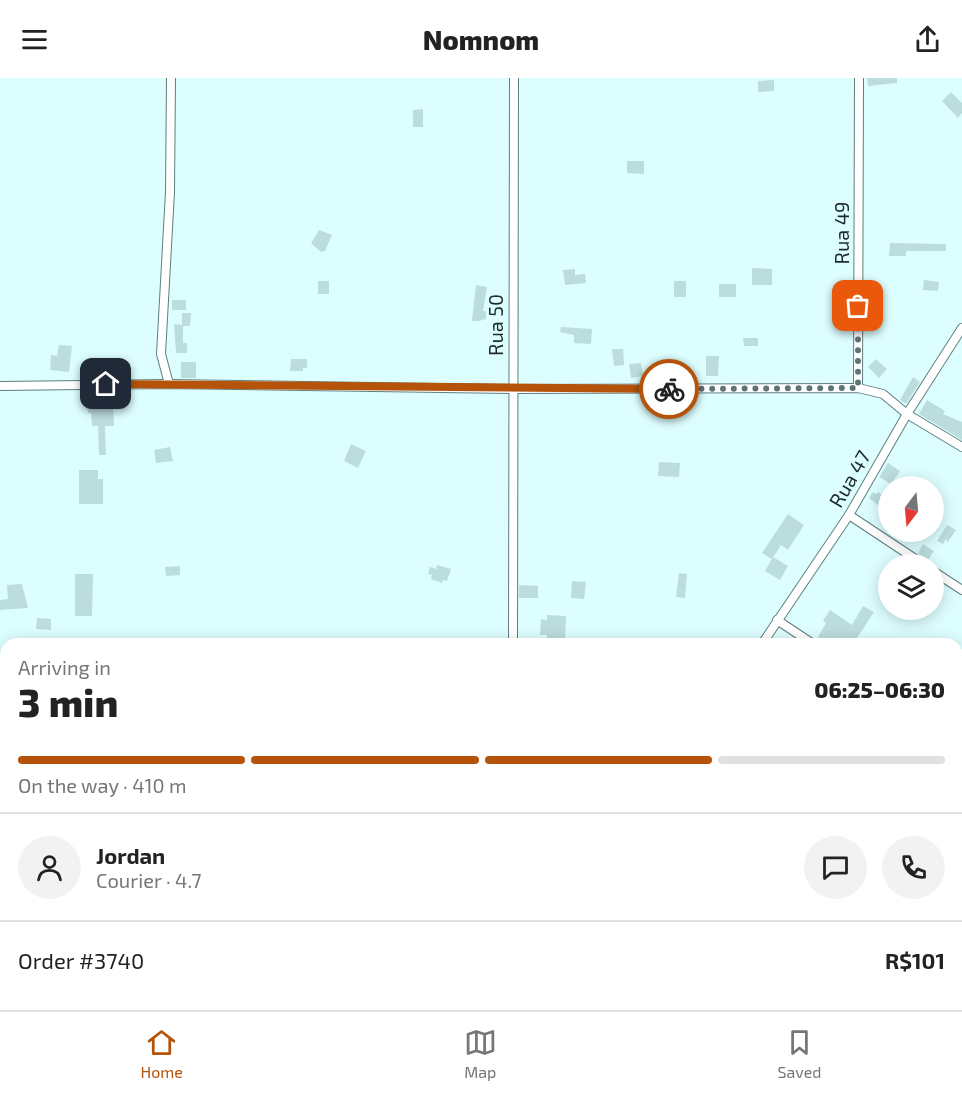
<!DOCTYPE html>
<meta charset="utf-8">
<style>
body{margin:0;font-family:"Exo 2",sans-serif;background:#f2f2f2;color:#222;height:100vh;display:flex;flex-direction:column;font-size:22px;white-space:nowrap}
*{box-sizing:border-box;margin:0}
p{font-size:20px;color:#767676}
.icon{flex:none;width:33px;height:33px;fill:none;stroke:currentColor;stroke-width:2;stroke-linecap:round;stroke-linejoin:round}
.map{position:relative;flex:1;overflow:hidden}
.details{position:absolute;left:0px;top:560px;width:963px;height:374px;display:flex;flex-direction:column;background:#fff;border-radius:18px 18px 0 0;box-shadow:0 3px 15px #0003}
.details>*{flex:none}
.needle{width:39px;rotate:196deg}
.controls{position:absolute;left:878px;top:398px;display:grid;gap:12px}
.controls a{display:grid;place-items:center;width:66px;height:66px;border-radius:50%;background:#fff;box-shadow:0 3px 15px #0003;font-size:30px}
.pin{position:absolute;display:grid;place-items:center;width:51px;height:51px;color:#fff;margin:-26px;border-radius:12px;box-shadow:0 3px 9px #0006}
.courier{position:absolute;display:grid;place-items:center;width:60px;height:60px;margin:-30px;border:4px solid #b45309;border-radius:50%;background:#fff;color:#222;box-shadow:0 2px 8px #0007}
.summary em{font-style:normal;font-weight:800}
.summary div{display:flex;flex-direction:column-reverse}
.summary{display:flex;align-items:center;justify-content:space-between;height:102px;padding:0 18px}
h1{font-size:39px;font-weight:800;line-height:45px}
.bar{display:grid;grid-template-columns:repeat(4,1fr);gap:9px 6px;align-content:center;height:72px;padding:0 18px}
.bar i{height:8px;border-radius:4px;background:#e0e0e0}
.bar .selected{background:#b45309}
.bar p{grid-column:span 4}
.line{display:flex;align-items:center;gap:15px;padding:0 18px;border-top:2px solid #e0e0e0}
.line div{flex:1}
.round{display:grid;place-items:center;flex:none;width:63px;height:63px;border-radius:32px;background:#f2f2f2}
header{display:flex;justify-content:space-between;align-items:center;height:78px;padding:0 18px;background:#fff;font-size:27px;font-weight:800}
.tab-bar{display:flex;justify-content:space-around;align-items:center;height:84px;border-top:2px solid #e0e0e0;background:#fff;font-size:16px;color:#767676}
.tab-bar a{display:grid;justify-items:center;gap:3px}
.tab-bar .selected{color:#b45309}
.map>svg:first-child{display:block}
.building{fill:#bcdddd}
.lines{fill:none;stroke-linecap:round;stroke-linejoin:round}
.street-casing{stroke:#607e7f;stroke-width:10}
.secondary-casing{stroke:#607e7f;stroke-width:13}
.street{stroke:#fff;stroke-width:8}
.secondary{stroke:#fff;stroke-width:10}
.done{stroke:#607475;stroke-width:6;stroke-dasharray:0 10.8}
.route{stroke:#b45309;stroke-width:8}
.labels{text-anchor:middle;stroke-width:5;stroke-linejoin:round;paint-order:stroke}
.street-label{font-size:20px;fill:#1d292a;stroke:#ddfeff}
</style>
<header><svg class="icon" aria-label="menu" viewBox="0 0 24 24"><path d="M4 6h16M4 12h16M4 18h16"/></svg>Nomnom<svg class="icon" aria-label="share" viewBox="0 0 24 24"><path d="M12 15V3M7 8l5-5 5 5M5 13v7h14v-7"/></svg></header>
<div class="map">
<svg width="962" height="932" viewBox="0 0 962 932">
<rect width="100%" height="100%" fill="#ddfeff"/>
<!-- building -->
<g class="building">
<polygon points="867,0 897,0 897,5 868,8"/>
<polygon points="774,2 774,13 758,14 758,3"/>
<polygon points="951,14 962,25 962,35 958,40 942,23"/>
<polygon points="423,31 423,49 413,49 413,32"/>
<polygon points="627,83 644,83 644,96 627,95"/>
<polygon points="319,152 332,157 325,173 321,174 311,165"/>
<polygon points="890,165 946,166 946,173 906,173 906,178 889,178"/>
<polygon points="752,190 772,191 772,207 752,207"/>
<polygon points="575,191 575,197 585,196 586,205 565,207 563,192"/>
<polygon points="924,202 939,204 938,213 923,212"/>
<rect x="318" y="203" width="11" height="13"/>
<rect x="674" y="203" width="12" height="16"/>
<rect x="719" y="206" width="17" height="13"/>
<polygon points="476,207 487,209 483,233 486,233 486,241 479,243 472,243"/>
<rect x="172" y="222" width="14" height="10"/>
<polygon points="182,235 191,235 190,248 183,248 183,265 187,265 187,275 176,275 174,246 182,247"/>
<polygon points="561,249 592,251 591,266 574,265 574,257 560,254"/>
<polygon points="743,260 758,260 758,268 744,268"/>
<polygon points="59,267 72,268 69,294 50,292 51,277 57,278"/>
<polygon points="612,271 623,271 624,287 614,288"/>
<polygon points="706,278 719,278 718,298 706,298"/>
<polygon points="291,281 307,281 307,290 303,290 303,293 290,293"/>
<polygon points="876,281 887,291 879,300 868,289"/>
<rect x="181" y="284" width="15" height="16"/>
<polygon points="641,285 643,298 631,300 629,286"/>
<polygon points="913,299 920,304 906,326 900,322"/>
<polygon points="927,322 945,333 943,336 962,344 962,362 919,336"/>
<polygon points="113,325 114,348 105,348 106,377 99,377 98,348 92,348 91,335 88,335 87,326"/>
<polygon points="351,366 366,373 358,390 344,383"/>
<polygon points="170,369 173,383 156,385 154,372"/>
<polygon points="659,384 680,385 679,399 658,398"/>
<polygon points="888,385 900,393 891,406 879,399"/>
<polygon points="79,392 98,392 98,401 103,401 103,426 79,426"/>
<polygon points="873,414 876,416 878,414 888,421 883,431 869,420"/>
<polygon points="788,436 804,447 788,472 781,467 772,481 762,475"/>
<polygon points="947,447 956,452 948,464 946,461 943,466 937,463"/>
<polygon points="923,466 934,473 928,482 918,475"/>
<polygon points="773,479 788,488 780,502 765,493"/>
<polygon points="437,487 451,491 447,503 443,502 442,505 431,501 432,497 428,496 430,489 436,491"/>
<polygon points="180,488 180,497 166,498 165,489"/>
<polygon points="679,495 687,496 685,520 676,519"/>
<polygon points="75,496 93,496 92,538 75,538"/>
<polygon points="572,503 586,504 584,521 571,520"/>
<polygon points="22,506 28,530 0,532 0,522 8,521 7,507"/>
<polygon points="519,507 538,508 538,520 519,520"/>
<polygon points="863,528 874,534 853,566 838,566 834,563 832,566 819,566 821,561 818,559 826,545 823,543 830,532 852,547"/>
<polygon points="547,537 566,538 565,563 547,562 547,557 540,557 541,541 547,542"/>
<polygon points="37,540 51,541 51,552 36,551"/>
</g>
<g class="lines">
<!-- street casing -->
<g class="street-casing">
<g id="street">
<polyline points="169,306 161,276 170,114 171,0"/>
<polyline points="0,308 169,306 512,311 858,310 883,316 907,336 962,369"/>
<polyline points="858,310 859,0"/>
<polyline points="849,437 923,486"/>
<polyline points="933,493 962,512"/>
<polyline points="777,542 813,566"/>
<polyline points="513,566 514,0"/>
<polyline points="762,566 849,437 907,336 962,250"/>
<polyline points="957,661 962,664"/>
<polyline points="957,815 962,818"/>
<polyline points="509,932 509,927"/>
</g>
</g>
<!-- secondary casing -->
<g class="secondary-casing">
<g id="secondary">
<polyline points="957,859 962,851"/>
<polyline points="907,932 911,927"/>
</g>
</g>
<!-- street -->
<use href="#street" class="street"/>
<!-- secondary -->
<use href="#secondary" class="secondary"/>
</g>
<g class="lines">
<!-- done -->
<polyline class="done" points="669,311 858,310 858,228"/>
<!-- route -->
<polyline class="route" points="106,306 669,311"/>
</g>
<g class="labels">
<!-- street labels -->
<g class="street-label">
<text transform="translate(842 155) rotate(-90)" y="7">Rua 49</text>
<text transform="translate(496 247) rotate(-90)" y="7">Rua 50</text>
<text transform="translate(850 401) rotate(-60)" y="7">Rua 47</text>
</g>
</g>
</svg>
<div class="controls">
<a><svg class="needle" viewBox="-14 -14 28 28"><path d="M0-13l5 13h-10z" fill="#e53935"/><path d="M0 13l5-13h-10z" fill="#767676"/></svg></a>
<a><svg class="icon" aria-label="layers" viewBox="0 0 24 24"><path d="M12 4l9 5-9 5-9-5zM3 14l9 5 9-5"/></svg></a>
</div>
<div class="pin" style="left:858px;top:228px;background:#ea580c"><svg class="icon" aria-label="bag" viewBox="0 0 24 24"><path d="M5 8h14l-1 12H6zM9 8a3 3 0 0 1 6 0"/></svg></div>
<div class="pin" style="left:106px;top:306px;background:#1f2937"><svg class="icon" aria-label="home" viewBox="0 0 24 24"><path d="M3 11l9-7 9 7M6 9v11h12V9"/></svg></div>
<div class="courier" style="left:669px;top:311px"><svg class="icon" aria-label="bike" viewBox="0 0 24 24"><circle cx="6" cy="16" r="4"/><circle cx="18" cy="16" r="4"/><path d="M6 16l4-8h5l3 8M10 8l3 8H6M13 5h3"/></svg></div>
<section class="details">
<div class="summary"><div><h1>3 min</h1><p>Arriving in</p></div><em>06:25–06:30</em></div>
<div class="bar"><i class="selected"></i><i class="selected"></i><i class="selected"></i><i></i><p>On the way · 410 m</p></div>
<div class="line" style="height:108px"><a class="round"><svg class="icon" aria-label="person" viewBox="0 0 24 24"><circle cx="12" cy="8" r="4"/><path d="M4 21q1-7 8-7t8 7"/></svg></a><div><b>Jordan</b><p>Courier · 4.7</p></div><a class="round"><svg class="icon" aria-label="chat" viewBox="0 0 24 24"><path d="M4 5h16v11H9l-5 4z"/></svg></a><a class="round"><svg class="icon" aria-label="phone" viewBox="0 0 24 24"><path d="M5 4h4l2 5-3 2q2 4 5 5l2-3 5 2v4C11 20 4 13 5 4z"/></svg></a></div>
<div class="line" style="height:78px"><div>Order #3740</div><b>R$101</b></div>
</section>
</div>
<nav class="tab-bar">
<a class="selected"><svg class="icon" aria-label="home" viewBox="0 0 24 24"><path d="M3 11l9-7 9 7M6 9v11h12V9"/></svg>Home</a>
<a><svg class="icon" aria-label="map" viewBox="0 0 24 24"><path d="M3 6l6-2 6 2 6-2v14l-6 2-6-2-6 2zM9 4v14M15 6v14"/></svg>Map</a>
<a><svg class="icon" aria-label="saved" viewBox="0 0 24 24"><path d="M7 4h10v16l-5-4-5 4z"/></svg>Saved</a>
</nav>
